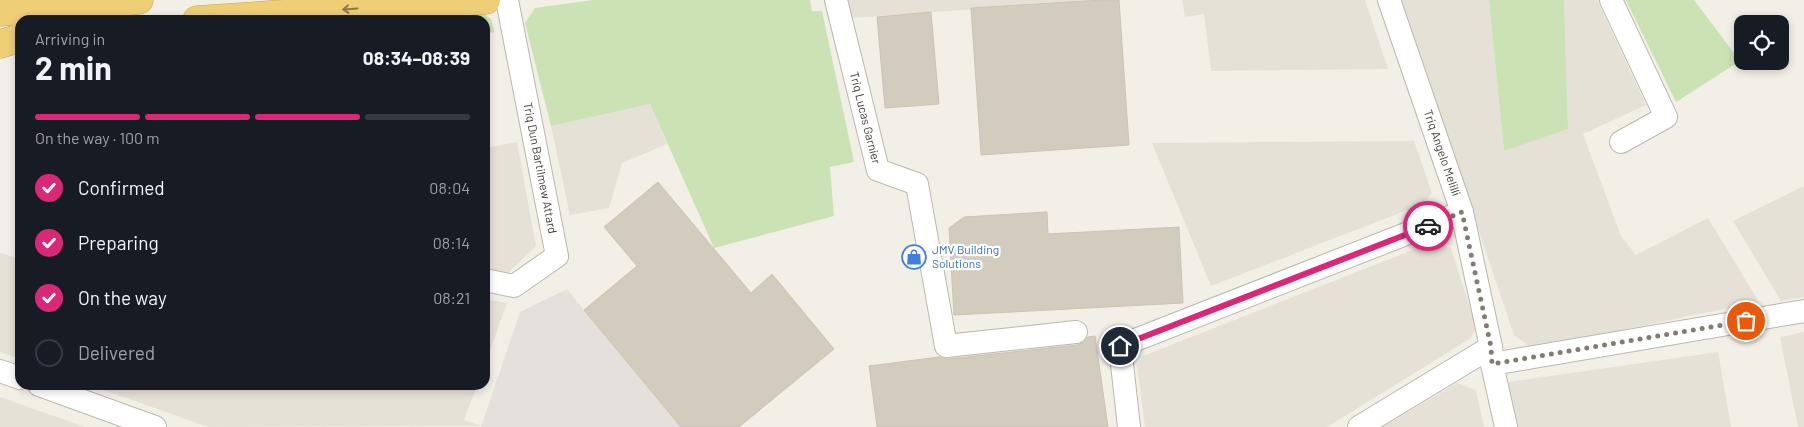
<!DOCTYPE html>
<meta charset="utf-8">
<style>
body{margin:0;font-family:Barlow,sans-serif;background:#242831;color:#f1f3f6;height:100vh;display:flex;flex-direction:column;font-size:19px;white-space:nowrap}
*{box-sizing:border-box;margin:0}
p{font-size:16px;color:#9ea1a6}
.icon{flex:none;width:28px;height:28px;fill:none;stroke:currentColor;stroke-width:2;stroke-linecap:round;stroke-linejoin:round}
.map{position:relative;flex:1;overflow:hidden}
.details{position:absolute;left:15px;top:15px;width:475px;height:375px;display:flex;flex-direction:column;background:#171b24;border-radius:15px;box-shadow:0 2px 8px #0003}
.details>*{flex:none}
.fabs{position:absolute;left:1734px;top:15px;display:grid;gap:10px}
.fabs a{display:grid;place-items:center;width:55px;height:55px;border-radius:10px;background:#171b24;box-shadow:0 2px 8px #0003;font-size:25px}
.pin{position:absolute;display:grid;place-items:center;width:42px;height:42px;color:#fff;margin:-21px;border:2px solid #fff;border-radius:50%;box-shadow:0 1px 5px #0007}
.courier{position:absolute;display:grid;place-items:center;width:50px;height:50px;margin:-25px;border:4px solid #db2777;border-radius:50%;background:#fff;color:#222;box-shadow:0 1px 6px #0007}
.summary em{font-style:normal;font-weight:700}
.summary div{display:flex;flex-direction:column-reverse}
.summary{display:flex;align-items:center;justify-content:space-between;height:85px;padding:0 20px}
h1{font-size:32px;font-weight:700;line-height:38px}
.bar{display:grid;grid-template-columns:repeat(4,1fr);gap:8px 5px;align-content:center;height:60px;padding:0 20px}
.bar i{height:6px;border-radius:4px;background:#363941}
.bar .on{background:#db2777}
.bar p{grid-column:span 4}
ol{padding:0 20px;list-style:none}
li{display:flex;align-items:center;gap:15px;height:55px}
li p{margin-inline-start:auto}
li .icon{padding:5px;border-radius:50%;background:#db2777;color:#fff;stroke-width:4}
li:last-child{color:#9ea1a6}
li i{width:28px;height:28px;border:2px solid #363941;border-radius:50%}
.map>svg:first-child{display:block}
.residential{fill:#e5e1d6}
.industrial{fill:#e4e1dc}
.green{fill:#cae2b4}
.building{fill:#d2ccbe;stroke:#ccc4b2}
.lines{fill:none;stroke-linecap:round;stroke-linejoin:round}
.minor-casing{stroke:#bcb7ab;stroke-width:24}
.highway-casing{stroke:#cda546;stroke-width:29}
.minor{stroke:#fff;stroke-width:22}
.highway{stroke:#efcf75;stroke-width:28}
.oneway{stroke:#887950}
.done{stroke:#817d75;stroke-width:5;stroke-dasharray:0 9}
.route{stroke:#db2777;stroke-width:6}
.labels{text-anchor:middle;stroke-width:4.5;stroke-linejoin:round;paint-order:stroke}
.street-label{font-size:12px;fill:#444037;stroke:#fff}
.shop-label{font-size:12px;fill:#366cbe;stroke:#fff;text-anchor:start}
</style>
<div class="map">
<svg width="1804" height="427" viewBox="0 0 1804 427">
<rect width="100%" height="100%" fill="#f2efe7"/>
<!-- residential -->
<g class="residential">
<polygon points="847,0 1103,0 851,18"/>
<polygon points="1182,0 1365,0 1388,69 1211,71 1204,14 1185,17"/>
<polygon points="1401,0 1489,0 1504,151 1568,129 1564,0 1597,0 1646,105 1583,134 1621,236 1636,255 1708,218 1759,302 1532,348 1514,335"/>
<polygon points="650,104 667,144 622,163 609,208 570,215 551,126"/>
<polygon points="1414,141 1432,193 1423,204 1211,286 1152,143"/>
<polygon points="517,142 536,246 507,274 485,268 485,148"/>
<polygon points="1804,186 1804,297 1781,301 1733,221"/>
<polygon points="1433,242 1451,248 1476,327 1471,338 1327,427 1145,427 1137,366 1143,356"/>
<polygon points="0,253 20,259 20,359 0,352"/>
<polygon points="485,299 507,303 485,364"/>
<polygon points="1804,332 1804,427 1798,427 1780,337"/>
<polygon points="1718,352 1731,427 1514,427 1505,391 1509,382"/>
<polygon points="1457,383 1476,390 1484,427 1383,427"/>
<polygon points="90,385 477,385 464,420 481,426 208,427"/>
<polygon points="0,397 85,427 0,427"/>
</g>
<!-- industrial -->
<polygon class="industrial" points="567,289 584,310 681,427 481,427 520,312"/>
<!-- green -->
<g class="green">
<polygon points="593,0 810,0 812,11 822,11 854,162 830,167 834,216 714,248 650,104 551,126 525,23 535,8"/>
<polygon points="1489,0 1564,0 1568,129 1504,151"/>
<polygon points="1626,0 1694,0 1740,61 1676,102"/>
<polygon points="478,10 491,19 494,32 485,34 485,20 365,20"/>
</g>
<!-- building -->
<g class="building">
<polygon points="1103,0 1119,0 1129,145 981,155 971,8"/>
<polygon points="931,12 939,104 885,108 877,17"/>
<polygon points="658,182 751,293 772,274 834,349 739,427 681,427 584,310 637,266 604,227"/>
<polygon points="1047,212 1048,234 1179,227 1183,303 954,315 949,228 964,217"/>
<polygon points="1095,336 1108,427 877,427 869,366 939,357 947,359 1077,345 1084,342 1088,337"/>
</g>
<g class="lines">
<!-- minor casing -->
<g class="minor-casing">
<g id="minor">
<polyline points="836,0 878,170 917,184 946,346 1076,332"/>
<polyline points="1389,0 1462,212 1491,347 1492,364 1506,427"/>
<polyline points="1611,0 1666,117 1621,142"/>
<polyline points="485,280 514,286 557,256 507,0"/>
<polyline points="1492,364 1804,311"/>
<polyline points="0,371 20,378"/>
<polyline points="39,385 155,427"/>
<polyline points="1129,427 1120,346 1462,212"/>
<polyline points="1359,427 1491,347"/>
</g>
</g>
<!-- highway casing -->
<g class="highway-casing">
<g id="highway">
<polyline points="0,12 139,0"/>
<polyline points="197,20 486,0"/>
<polyline points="0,44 20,38"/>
</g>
</g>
<!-- minor -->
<use href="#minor" class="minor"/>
<!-- highway -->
<use href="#highway" class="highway"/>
</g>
<!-- one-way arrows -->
<defs><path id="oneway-shaft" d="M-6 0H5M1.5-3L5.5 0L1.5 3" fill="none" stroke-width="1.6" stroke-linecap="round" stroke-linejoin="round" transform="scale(1.25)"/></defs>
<use class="oneway" href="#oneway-shaft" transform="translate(350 9) rotate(176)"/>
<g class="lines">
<!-- done -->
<polyline class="done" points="1428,226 1462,212 1491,347 1492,364 1746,321"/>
<!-- route -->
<polyline class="route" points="1120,346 1428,226"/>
</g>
<!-- icons -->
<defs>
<g id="shop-ring" transform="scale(1.25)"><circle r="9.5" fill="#fff" stroke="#3f7fe0" stroke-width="1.5"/><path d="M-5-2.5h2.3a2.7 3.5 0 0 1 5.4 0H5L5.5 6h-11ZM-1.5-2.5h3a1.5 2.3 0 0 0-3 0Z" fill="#3f7fe0"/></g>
</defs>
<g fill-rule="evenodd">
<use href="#shop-ring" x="914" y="257"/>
</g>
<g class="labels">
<!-- street labels -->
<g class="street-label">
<text transform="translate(865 118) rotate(76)" y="4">Triq Lucas Garnier</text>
<text transform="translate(1442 153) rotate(71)" y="4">Triq Angelo Melilli</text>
<text transform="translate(540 168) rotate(79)" y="4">Triq Dun Bartilmew Attard</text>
</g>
<!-- shop labels -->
<g class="shop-label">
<text x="932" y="254">JMV Building<tspan x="932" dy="14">Solutions</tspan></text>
</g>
</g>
</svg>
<div class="fabs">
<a><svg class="icon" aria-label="locate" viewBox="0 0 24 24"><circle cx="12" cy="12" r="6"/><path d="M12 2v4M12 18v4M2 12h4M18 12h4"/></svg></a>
</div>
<div class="pin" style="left:1746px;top:321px;background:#ea580c"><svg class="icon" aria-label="bag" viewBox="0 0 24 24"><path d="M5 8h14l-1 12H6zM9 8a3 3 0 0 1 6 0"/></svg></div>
<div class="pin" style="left:1120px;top:346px;background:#1f2937"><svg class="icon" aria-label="home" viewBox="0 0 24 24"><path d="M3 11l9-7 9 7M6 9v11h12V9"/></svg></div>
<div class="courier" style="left:1428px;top:226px"><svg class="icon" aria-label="car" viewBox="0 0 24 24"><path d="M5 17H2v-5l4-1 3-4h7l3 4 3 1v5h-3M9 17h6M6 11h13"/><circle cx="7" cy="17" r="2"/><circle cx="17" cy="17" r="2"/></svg></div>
<section class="details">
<div class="summary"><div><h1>2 min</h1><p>Arriving in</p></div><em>08:34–08:39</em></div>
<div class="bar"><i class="on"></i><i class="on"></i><i class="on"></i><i></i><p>On the way · 100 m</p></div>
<ol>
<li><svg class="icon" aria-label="check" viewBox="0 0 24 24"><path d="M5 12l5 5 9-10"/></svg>Confirmed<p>08:04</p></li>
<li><svg class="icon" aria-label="check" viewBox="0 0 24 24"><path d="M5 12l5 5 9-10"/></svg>Preparing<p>08:14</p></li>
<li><svg class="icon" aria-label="check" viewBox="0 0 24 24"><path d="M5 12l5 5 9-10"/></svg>On the way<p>08:21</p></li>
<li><i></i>Delivered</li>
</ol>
</section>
</div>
